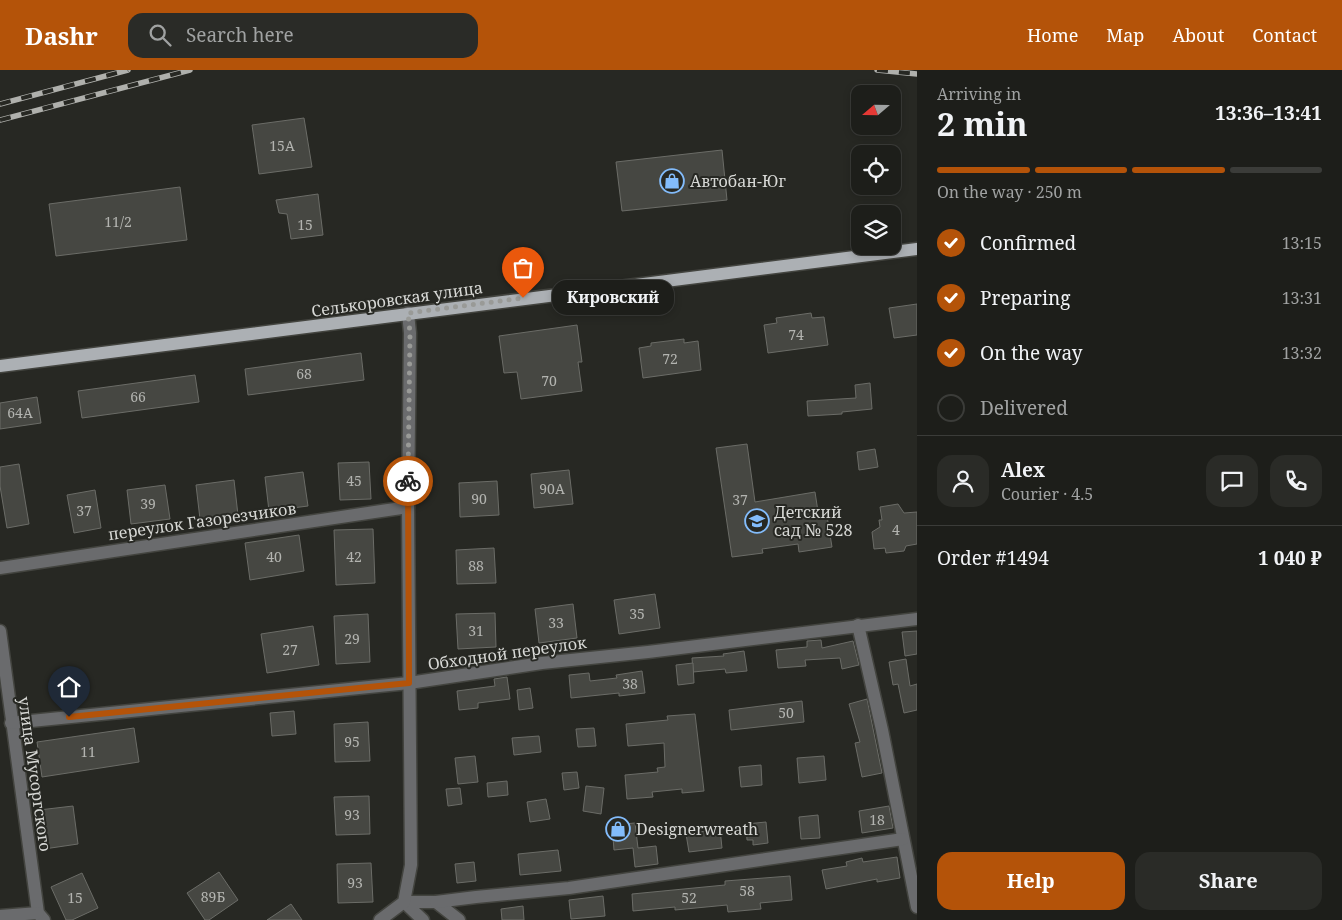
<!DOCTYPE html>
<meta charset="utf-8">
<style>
body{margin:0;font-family:"Noto Serif",serif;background:#2a2b27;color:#f1f3f6;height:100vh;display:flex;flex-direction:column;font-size:19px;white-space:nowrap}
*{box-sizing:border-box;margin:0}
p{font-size:16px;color:#a0a2a2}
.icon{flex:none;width:28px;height:28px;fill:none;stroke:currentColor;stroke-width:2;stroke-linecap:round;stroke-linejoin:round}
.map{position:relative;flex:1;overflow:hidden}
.panel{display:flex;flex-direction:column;background:#1d1e1a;width:425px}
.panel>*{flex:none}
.needle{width:32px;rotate:250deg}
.fabs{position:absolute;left:851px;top:15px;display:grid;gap:10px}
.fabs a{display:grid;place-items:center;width:50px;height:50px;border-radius:10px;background:#1d1e1a;box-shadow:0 2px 8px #0003,0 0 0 1px #3b3c39;font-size:25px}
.pin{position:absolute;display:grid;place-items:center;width:42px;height:42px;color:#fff;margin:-51px -21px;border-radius:50% 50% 50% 0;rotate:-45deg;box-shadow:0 0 5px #0007}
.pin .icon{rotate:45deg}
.courier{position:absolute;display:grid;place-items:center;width:50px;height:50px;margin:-25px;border:4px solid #b45309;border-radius:50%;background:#fff;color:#222;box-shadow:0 1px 6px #0007}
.bubble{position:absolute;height:35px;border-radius:15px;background:#1d1e1a;box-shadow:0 2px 8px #0003,0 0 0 1px #3b3c39;font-size:16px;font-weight:700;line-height:35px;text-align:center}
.summary em{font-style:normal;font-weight:700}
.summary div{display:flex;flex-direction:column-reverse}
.summary{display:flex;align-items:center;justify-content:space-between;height:85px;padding:0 20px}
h1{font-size:32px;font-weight:700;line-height:38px}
.bar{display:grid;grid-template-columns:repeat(4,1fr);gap:8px 5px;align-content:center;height:60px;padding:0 20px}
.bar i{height:6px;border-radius:4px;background:#3b3c39}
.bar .active{background:#b45309}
.bar p{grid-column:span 4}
.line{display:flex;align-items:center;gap:12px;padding:0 20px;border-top:1px solid #3b3c39}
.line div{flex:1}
.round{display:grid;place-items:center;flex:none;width:52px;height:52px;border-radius:15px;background:#2a2b27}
ol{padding:0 20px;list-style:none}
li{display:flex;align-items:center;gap:15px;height:55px}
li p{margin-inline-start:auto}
li .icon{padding:5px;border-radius:50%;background:#b45309;color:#fff;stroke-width:4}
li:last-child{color:#a0a2a2}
li i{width:28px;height:28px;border:2px solid #3b3c39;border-radius:50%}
.button{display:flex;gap:10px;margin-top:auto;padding:10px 20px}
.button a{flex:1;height:58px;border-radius:15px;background:#b45309;color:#fff;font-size:20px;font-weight:700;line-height:58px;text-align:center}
.button a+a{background:#2a2b27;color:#f1f3f6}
header{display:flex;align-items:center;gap:30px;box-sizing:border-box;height:70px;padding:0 25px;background:#b45309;color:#fff}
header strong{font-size:24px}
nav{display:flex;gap:28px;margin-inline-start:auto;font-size:18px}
.search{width:350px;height:45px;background:#2a2b27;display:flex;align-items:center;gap:12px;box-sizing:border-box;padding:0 18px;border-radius:15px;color:#a0a2a2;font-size:19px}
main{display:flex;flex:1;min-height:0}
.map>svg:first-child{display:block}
.building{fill:#464742;stroke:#6b6c67}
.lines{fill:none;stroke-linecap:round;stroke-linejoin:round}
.minor-casing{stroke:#43443f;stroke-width:15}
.major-casing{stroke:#43443f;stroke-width:15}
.minor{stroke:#6a6b6d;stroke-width:12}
.major{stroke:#acb0b4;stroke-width:12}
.rail-casing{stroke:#afb0ac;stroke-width:5.5}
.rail{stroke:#272823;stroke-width:4;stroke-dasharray:11;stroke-linecap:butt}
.done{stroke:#999a97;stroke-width:5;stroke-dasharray:0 9}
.route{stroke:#b45309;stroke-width:6}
.labels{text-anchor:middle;stroke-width:4;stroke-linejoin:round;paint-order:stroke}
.number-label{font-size:14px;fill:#b3b4b0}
.poi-label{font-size:16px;fill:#d7d8d5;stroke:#272823;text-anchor:start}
.street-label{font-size:16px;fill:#d7d8d5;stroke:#272823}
</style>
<header>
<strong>Dashr</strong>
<div class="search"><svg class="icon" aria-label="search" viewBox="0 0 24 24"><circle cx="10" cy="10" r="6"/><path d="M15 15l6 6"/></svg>Search here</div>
<nav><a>Home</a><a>Map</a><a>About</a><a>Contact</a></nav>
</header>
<main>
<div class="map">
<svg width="917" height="850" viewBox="0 0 917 850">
<rect width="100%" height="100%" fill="#272823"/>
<!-- building -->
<g class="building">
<polygon points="304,48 312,97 259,104 252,55"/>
<polygon points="722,80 727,130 622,141 616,92"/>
<polygon points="180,117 187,170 56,186 49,134"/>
<polygon points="318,124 323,165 291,169 287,144 279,143 276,130"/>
<polygon points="917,234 917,265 894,268 889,238"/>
<polygon points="811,243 812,248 824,247 828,275 768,283 764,255 777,253 776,248"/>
<polygon points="577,255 582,292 578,292 582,321 521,329 517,302 504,303 499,266"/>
<polygon points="684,269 684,273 698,271 701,300 643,308 639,278 651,276 651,273"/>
<polygon points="361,283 364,310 248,325 245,299"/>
<polygon points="195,305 199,332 82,348 78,321"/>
<polygon points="870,313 872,339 842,342 842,344 808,346 807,331 856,328 855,315"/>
<polygon points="37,327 41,353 0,359 0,333"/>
<polygon points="747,374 755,432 815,422 819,448 827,446 832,477 799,482 798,474 762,479 763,483 732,487 716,378"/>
<polygon points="875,379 878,397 859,400 857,382"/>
<polygon points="369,392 371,429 340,430 338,393"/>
<polygon points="19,394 29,454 7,458 0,416 0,397"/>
<polygon points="569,400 573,434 534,438 531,404"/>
<polygon points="303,402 308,436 269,441 265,407"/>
<polygon points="234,410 238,445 200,449 196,415"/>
<polygon points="497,411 499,445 460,447 459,413"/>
<polygon points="165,415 170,449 131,454 127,420"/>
<polygon points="95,420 101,458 74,463 67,425"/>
<polygon points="898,434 904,443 917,442 917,474 906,476 904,481 886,483 885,478 874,479 872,462 880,457 879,450 882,450 880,437"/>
<polygon points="373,459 375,513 336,515 334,460"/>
<polygon points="299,465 304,501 250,510 245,473"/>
<polygon points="494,478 496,513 457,514 456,480"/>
<polygon points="655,524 660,558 619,564 614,530"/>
<polygon points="573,534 577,568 539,573 535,539"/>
<polygon points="495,543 496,577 458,579 456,544"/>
<polygon points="368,544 370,592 336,594 334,546"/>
<polygon points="313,556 319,595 267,603 261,564"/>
<polygon points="917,561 917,584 905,586 902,562"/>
<polygon points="821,570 822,578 853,571 859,595 842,599 840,588 805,590 806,596 778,598 776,580 807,577 807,571"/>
<polygon points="744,581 747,601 726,603 725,599 693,602 692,588 724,586 723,584"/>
<polygon points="906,589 910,616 917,614 917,640 904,643 898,614 893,615 889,592"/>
<polygon points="693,593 694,613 678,615 676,595"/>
<polygon points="642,601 645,623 619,626 619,623 571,628 569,605 589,603 590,611 617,608 616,605"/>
<polygon points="507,607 510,629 478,633 478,638 459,640 457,621 495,616 494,609"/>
<polygon points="530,618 533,638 519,640 517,620"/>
<polygon points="867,629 882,703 862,707 855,673 860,672 849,634"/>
<polygon points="802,631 804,652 731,660 729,640"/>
<polygon points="294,641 296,664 272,666 270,643"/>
<polygon points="695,644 704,721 682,723 682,719 652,722 653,727 627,729 625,705 658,702 657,698 665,697 664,673 628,676 626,654 668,650 667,646"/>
<polygon points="368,652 370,691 335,692 334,654"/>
<polygon points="134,658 139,692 42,707 37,672"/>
<polygon points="594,658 596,676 578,677 576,659"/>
<polygon points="539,666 541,682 514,685 512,668"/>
<polygon points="475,686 478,712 458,714 455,688"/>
<polygon points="824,686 826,710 799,713 797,688"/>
<polygon points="761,695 762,715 741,717 739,697"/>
<polygon points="577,702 579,718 564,720 562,703"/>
<polygon points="507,711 508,725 488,727 487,713"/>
<polygon points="586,716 604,718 601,744 583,741"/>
<polygon points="460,718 462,734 448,736 446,719"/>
<polygon points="369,726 370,764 336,765 334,727"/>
<polygon points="546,729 550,749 530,752 527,732"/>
<polygon points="73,736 78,774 44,779 39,740"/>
<polygon points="889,736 893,758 862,763 859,741"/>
<polygon points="818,745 820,768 801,769 799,747"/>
<polygon points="766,752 768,773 753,775 753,770 747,770 746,754"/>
<polygon points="635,753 638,778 656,776 658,794 635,797 633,778 614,780 612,755"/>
<polygon points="720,759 722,778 689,782 686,764"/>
<polygon points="558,780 561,801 520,805 518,784"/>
<polygon points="897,787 900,808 877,812 877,809 826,819 822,800 847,796 846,792 862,788 863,792"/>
<polygon points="474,792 476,811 457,813 455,794"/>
<polygon points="371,793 373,832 338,833 337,794"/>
<polygon points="219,802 238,830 209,850 205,850 187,823"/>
<polygon points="82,803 98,838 72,850 66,850 51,817"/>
<polygon points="790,806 792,830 760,833 761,839 728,842 727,835 675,840 675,837 633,841 632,824 725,815 725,811"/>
<polygon points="603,826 605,846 571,849 569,830"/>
<polygon points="291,834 302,850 267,850"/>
<polygon points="523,836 524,850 502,850 501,839"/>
</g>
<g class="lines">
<!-- minor casing -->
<g class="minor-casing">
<g id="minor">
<polyline points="0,498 408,437"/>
<polyline points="858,555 882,660 917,837"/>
<polyline points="0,561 38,843 44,850"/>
<polyline points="11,653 409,613 542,593 648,582 917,549"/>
<polyline points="404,832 436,832 459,850"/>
<polyline points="404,832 423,850"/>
<polyline points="436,832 476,827 569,818 903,769"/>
<polyline points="0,846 38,843"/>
<polyline points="380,850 404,832 411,795 408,437 410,263 408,243"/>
</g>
</g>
<!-- major casing -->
<g class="major-casing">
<polyline id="major" points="0,296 917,179"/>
</g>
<!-- minor -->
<use href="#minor" class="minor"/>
<!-- major -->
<use href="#major" class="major"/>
<!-- rail casing -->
<g class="rail-casing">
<g id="rail">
<polyline points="877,0 917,4"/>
<polyline points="0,34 128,0"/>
<polyline points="0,50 190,0"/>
</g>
</g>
<!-- rail -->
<use href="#rail" class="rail"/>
</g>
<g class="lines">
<!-- done -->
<polyline class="done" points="408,411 410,263 408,243 523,228"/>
<!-- route -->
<polyline class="route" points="69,647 409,613 408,411"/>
</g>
<!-- icons -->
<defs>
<g id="shop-ring" transform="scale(1.25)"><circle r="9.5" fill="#272823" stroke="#83bcfb" stroke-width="1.5"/><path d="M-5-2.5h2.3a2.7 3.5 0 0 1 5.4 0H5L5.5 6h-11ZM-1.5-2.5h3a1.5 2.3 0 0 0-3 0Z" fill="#83bcfb"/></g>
<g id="school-ring" transform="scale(1.25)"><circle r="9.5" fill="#272823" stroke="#83bcfb" stroke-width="1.5"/><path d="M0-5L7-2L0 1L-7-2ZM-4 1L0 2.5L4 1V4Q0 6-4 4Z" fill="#83bcfb"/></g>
</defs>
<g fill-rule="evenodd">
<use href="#shop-ring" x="672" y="111"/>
<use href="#school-ring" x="757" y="451"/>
<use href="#shop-ring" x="618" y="759"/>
</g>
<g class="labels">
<!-- number labels -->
<g class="number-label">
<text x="282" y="81">15А</text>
<text x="118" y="157">11/2</text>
<text x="305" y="160">15</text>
<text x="796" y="270">74</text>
<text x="670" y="294">72</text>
<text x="304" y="309">68</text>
<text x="549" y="316">70</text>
<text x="138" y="332">66</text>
<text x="20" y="348">64А</text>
<text x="354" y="416">45</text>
<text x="552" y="424">90А</text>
<text x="479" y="434">90</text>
<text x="740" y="435">37</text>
<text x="148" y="439">39</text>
<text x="84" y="446">37</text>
<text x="896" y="465">4</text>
<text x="274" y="492">40</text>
<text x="354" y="492">42</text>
<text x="476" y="501">88</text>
<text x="637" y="549">35</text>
<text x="556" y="558">33</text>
<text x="476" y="566">31</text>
<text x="352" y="574">29</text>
<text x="290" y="585">27</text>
<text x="630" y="619">38</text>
<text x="786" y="648">50</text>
<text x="352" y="677">95</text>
<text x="88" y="687">11</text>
<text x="352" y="750">93</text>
<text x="877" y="755">18</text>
<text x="355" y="818">93</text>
<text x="747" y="826">58</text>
<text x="213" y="832">89Б</text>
<text x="75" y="833">15</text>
<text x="689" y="833">52</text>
</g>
<!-- poi labels -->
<g class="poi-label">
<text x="690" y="117">Автобан-Юг</text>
<text x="774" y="448">Детский<tspan x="774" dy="18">сад № 528</tspan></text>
<text x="636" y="765">Designerwreath</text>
</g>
<!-- street labels -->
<g class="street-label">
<text transform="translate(397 229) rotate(-8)" y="6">Селькоровская улица</text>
<text transform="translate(202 451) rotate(-8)" y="6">переулок Газорезчиков</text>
<text transform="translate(507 583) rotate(-8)" y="6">Обходной переулок</text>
<text transform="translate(35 704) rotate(82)" y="6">улица Мусоргского</text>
</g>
</g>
</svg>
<div class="fabs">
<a><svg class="needle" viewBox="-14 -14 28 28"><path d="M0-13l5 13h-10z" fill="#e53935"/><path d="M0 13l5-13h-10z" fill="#a0a2a2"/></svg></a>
<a><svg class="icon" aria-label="locate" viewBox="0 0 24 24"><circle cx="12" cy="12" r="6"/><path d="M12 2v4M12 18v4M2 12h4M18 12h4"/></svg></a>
<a><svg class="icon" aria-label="layers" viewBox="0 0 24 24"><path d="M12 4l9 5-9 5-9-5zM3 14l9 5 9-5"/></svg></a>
</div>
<div class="pin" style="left:523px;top:228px;background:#ea580c"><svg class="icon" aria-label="bag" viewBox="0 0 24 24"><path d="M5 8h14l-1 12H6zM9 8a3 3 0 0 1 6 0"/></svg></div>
<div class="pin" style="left:69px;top:647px;background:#1f2937"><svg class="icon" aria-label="home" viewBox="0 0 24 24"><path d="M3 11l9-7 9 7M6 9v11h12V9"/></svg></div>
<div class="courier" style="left:408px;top:411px"><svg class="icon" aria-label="bike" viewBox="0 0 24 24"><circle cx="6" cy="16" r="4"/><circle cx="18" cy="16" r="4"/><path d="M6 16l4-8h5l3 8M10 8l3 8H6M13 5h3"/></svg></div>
<div class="bubble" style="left:552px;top:210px;width:122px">Кировский</div>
</div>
<section class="panel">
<div class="summary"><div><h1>2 min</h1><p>Arriving in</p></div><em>13:36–13:41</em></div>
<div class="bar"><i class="active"></i><i class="active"></i><i class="active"></i><i></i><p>On the way · 250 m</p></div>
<ol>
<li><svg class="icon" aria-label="check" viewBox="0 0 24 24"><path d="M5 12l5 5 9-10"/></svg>Confirmed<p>13:15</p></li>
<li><svg class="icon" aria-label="check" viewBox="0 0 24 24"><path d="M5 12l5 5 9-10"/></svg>Preparing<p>13:31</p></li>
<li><svg class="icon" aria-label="check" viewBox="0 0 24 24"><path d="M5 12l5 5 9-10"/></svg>On the way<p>13:32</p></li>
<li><i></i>Delivered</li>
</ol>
<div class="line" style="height:90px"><a class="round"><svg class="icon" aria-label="person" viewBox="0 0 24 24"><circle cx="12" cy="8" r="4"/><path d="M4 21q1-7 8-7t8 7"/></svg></a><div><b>Alex</b><p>Courier · 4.5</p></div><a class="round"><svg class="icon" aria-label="chat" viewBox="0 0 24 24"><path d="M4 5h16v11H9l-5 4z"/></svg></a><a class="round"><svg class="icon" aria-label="phone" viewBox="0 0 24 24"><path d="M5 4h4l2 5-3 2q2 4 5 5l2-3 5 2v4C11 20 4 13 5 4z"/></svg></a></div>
<div class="line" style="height:65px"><div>Order #1494</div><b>1 040 ₽</b></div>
<div class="button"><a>Help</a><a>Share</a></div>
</section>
</main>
